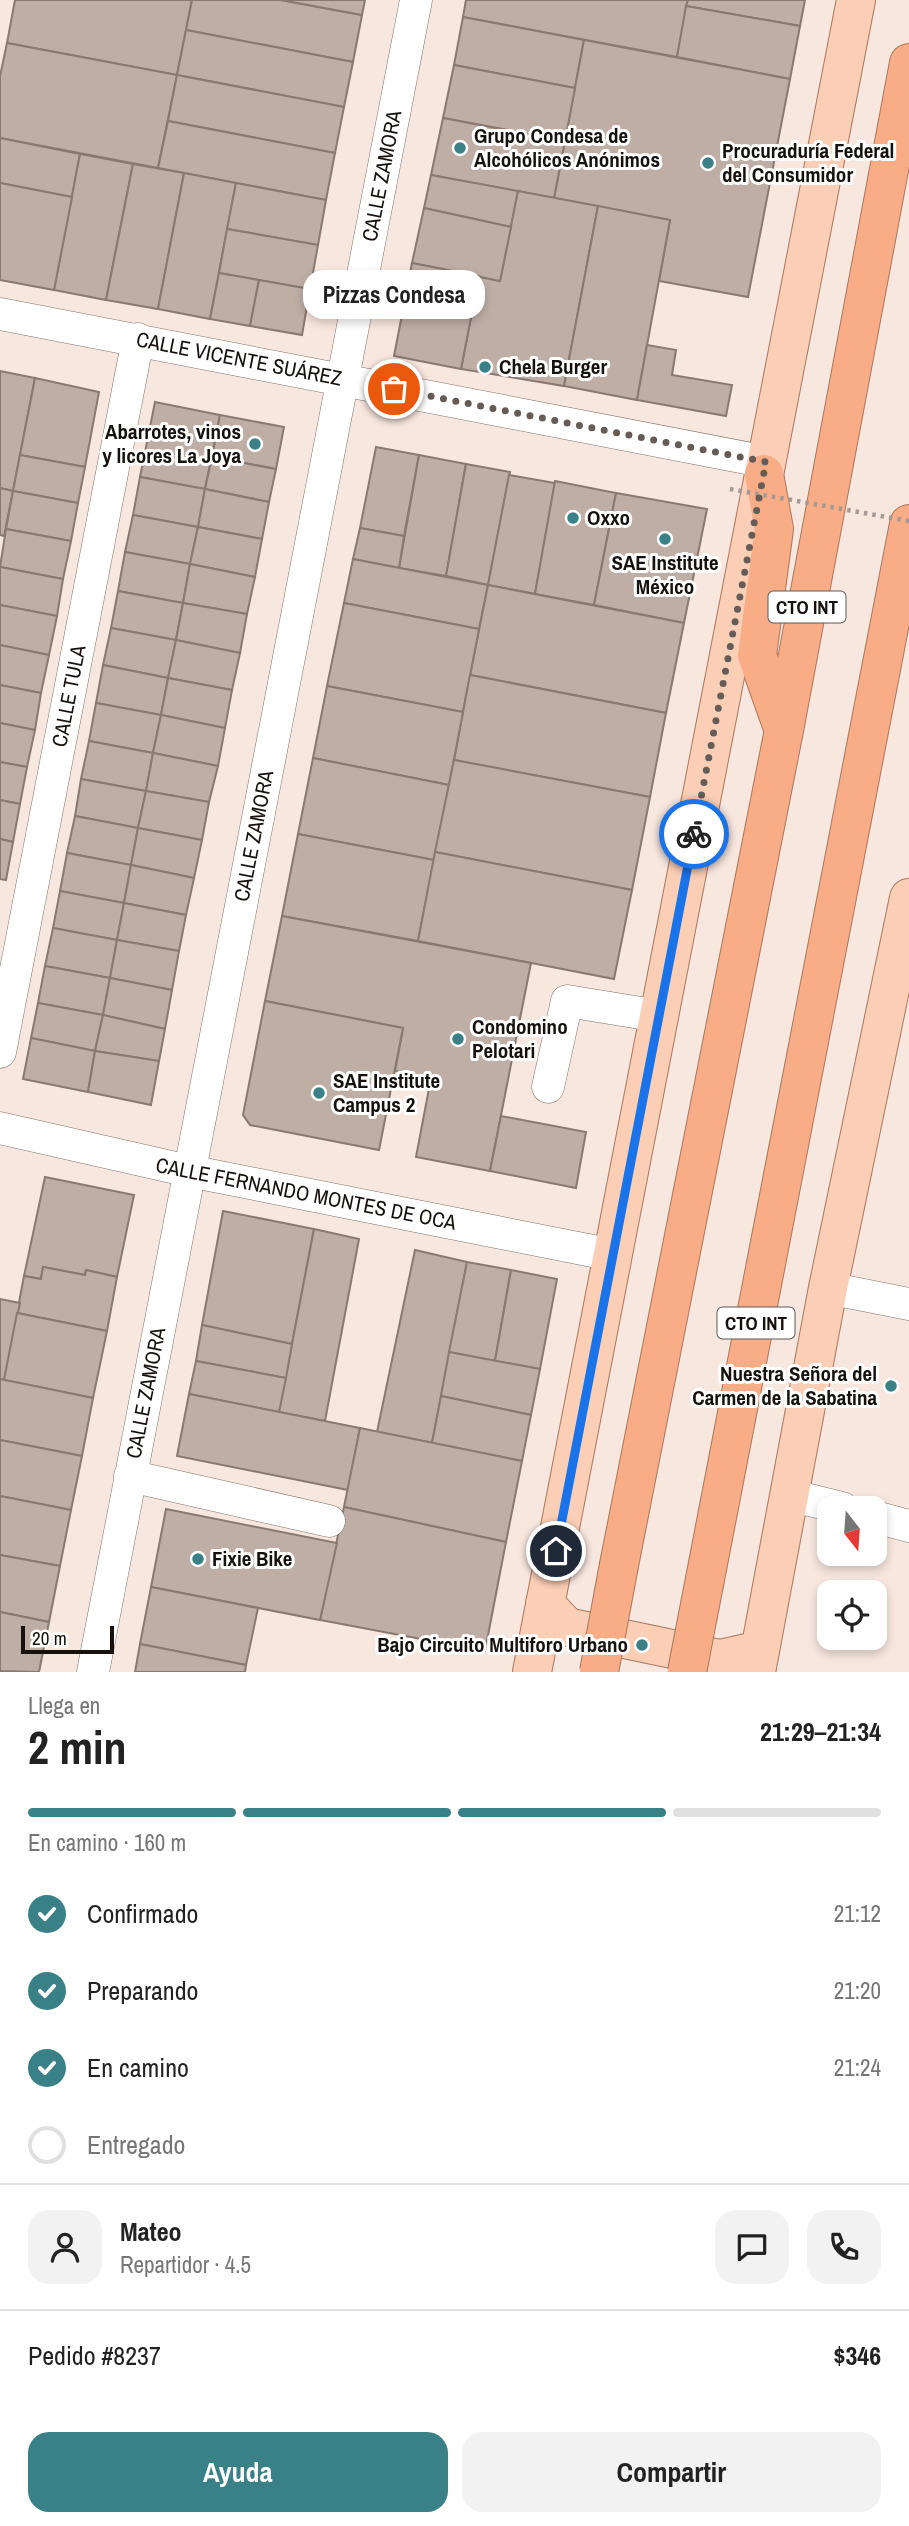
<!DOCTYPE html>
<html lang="es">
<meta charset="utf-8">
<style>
body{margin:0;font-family:"Archivo Narrow",sans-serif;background:#f2f2f2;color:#222;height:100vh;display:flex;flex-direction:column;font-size:26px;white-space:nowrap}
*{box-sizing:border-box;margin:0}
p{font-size:23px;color:#767676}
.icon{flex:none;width:38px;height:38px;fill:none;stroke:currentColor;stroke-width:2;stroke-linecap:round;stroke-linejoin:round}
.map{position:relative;height:1672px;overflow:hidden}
.sheet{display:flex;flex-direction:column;background:#fff;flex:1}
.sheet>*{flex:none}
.needle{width:46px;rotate:163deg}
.buttons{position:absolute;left:817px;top:1496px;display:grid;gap:14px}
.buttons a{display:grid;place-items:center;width:70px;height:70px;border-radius:14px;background:#fff;box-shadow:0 4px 10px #0003;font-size:35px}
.scale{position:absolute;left:21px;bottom:18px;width:93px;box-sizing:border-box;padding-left:7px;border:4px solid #16110e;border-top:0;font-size:19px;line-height:24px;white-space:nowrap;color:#16110e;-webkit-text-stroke:5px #fff;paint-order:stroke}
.pin{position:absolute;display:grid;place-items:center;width:60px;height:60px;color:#fff;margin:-30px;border:4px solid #fff;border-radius:50%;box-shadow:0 2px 7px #0007}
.courier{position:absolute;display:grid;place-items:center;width:70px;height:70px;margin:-35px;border:5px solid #1a73e8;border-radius:50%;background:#fff;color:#222;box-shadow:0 2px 9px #0007}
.bubble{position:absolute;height:49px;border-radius:21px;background:#fff;box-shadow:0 4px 10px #0003;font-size:23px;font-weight:800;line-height:49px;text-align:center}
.head em{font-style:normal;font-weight:800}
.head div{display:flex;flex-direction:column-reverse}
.head{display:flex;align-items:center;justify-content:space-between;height:119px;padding:0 28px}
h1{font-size:46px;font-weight:800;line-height:52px}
.bar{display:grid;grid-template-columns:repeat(4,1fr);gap:10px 7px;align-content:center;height:84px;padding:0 28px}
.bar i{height:9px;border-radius:5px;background:#e0e0e0}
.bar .on{background:#398187}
.bar p{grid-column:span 4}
.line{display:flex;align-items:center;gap:18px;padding:0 28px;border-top:2px solid #e0e0e0}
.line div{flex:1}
.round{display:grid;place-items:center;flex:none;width:74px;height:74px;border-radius:21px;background:#f2f2f2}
ol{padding:0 28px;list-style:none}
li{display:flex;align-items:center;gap:21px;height:77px}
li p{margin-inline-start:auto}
li .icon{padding:7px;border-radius:50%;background:#398187;color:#fff;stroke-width:4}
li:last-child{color:#767676}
li i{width:38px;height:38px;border:4px solid #e0e0e0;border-radius:50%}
.action{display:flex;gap:14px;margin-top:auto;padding:14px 28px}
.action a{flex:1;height:80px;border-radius:21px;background:#398187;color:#fff;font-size:28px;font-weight:800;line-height:80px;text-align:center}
.action a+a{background:#f2f2f2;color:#222}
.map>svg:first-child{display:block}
.building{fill:#beaea6;stroke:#887972;stroke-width:2}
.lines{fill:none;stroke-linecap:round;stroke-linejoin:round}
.minor-casing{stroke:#81726b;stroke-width:33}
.major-casing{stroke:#a9765c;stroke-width:40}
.highway-casing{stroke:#a9765c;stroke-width:40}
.minor{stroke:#fff;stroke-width:32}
.major{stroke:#fbceb6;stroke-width:38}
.highway{stroke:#f8ad86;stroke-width:38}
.highway-bridge-casing{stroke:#a9765c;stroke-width:40;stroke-linecap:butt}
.path-bridge{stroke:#a69993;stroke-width:4.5;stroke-dasharray:3.5 5;stroke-linecap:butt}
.highway-bridge{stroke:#f8ad86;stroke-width:38}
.done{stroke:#655c57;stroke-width:7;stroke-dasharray:0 12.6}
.route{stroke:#1a73e8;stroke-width:9}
.poi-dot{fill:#398187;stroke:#fff;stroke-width:2.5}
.labels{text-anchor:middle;stroke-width:6;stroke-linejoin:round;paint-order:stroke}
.shield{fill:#fff;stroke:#5c5856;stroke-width:2}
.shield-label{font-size:19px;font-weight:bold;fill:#16110e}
.poi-label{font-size:21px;font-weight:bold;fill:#16110e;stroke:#fff;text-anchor:start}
.street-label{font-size:21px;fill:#16110e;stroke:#fff}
</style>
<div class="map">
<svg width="909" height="1672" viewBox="0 0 909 1672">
<rect width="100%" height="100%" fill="#f8e7df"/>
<!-- building -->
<g class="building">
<polygon points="15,0 192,0 177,75 7,43"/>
<polygon points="192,0 281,0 362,15 353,62 186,30"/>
<polygon points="281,0 365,0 362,15"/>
<polygon points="466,0 688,0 677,57 463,17"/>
<polygon points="688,0 805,0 800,26 686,6"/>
<polygon points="686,6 800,26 790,79 677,57"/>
<polygon points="463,17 584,40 575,88 454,65"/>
<polygon points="186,30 353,62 344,107 177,75"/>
<polygon points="584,40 790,79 748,297 659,281 670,220 554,198"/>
<polygon points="7,43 177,75 158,168 0,138 0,76"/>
<polygon points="454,65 575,88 565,141 443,118"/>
<polygon points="177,75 344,107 335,153 168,121"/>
<polygon points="443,118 565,141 554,198 431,175"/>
<polygon points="168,121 335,153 326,200 158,168"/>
<polygon points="0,138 80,154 72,197 0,183"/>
<polygon points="80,154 133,164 106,300 54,290"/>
<polygon points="133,164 184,173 158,309 106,300"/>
<polygon points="184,173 236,183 210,319 158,309"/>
<polygon points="431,175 518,191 511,227 424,208"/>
<polygon points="0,183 72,197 54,290 0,280"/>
<polygon points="236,183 326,200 318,245 227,229"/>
<polygon points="518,191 598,206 564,386 461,369 479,276 500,281"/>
<polygon points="598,206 670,220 637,400 564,386"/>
<polygon points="424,208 511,227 500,281 412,263"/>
<polygon points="227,229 318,245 310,289 219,273"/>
<polygon points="412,263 479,276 461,369 394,356"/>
<polygon points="219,273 259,280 250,326 210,319"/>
<polygon points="259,280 310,289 302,335 250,326"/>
<polygon points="647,345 676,350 672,375 732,385 726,416 637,400"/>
<polygon points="0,371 35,378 13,491 0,488"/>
<polygon points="35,378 99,392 85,467 20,455"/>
<polygon points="155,402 220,415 205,489 140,477"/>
<polygon points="220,415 284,427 276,469 212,457"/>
<polygon points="376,447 419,455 404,536 360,528"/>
<polygon points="20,455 85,467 78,503 13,491"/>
<polygon points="419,455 466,464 446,576 399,568"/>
<polygon points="212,457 276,469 269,502 205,489"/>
<polygon points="466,464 510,472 488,585 446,576"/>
<polygon points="509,475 555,483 535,594 488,585"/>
<polygon points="140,477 205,489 198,527 133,515"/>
<polygon points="555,481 616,493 594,605 535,594"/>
<polygon points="0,488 13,491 4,536 0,535"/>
<polygon points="205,489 269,502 262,539 198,527"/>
<polygon points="13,491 78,503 71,541 6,529"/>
<polygon points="616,493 707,509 684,623 594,605"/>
<polygon points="133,515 198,527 190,564 125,552"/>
<polygon points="198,527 262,539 255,577 190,564"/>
<polygon points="360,528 404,536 399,568 353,559"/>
<polygon points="6,529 71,541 63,579 0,567"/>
<polygon points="125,552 190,564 183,603 118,591"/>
<polygon points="353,559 488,585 479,629 344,603"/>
<polygon points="190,564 255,577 247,614 183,603"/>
<polygon points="0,567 63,579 57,616 0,605"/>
<polygon points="488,585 684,623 666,713 470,675"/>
<polygon points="118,591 183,603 176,640 111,628"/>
<polygon points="183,603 247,614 240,653 176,640"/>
<polygon points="344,603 479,629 463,712 327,686"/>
<polygon points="0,605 57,616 49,655 0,645"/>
<polygon points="111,628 176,640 168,678 103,665"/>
<polygon points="176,640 240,653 232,690 168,678"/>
<polygon points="0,645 49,655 41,693 0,685"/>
<polygon points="103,665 168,678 161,715 96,703"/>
<polygon points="470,675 666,713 650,797 454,760"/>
<polygon points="168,678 232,690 225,728 161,715"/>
<polygon points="0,685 41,693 35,730 0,723"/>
<polygon points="327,686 463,712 449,785 313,758"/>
<polygon points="96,703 161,715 153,753 89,741"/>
<polygon points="161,715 225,728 218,766 153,753"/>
<polygon points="0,723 35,730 27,767 0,762"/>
<polygon points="89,741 153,753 146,791 81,779"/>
<polygon points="153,753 218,766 209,802 146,791"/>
<polygon points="313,758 449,785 434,860 298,834"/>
<polygon points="454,760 650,797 632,890 435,852"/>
<polygon points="0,762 27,767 20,804 0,800"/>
<polygon points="81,779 146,791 138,828 75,816"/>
<polygon points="146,791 209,802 202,840 138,828"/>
<polygon points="0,800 20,804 13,842 0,839"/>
<polygon points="75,816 138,828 131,865 67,853"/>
<polygon points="138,828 202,840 194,878 131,865"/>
<polygon points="298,834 434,860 418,941 282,916"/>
<polygon points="0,839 13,842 6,880 0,879"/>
<polygon points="435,852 632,890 614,979 418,941"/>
<polygon points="67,853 131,865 124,903 60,891"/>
<polygon points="131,865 194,878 186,915 124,903"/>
<polygon points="60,891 124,903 117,940 53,928"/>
<polygon points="124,903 186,915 179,951 117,940"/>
<polygon points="282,916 531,963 490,1171 416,1157 431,1078 395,1071 403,1028 265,1001"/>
<polygon points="53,928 117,940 110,978 45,966"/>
<polygon points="117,940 179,951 172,990 110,978"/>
<polygon points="45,966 110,978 103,1015 38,1003"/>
<polygon points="110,978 172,990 165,1029 103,1015"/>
<polygon points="265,1001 403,1028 379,1150 250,1125 243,1115"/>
<polygon points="38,1003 103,1015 95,1051 31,1038"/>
<polygon points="103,1015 165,1029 159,1061 95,1051"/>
<polygon points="31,1038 95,1051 88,1092 23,1079"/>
<polygon points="95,1051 159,1061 151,1105 88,1092"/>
<polygon points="501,1116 586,1132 576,1188 490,1171"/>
<polygon points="45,1177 134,1195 117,1277 86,1270 85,1275 43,1267 41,1279 24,1276"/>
<polygon points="223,1211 314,1229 292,1344 202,1325"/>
<polygon points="314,1229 359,1239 325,1421 279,1412"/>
<polygon points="415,1250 467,1262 432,1443 377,1432"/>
<polygon points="467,1262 511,1270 495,1361 449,1352"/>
<polygon points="43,1267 85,1275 86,1270 117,1277 107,1331 17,1313 24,1276 41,1279"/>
<polygon points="511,1270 557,1279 540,1369 495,1361"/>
<polygon points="0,1299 20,1303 4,1380 0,1379"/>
<polygon points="17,1313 107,1331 93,1398 4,1380"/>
<polygon points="202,1325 292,1344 286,1378 196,1361"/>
<polygon points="449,1352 540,1369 531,1415 441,1396"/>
<polygon points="196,1361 286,1378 279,1412 189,1394"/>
<polygon points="0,1379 93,1398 82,1456 0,1440"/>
<polygon points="189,1394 360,1428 348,1490 177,1456"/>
<polygon points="441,1396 531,1415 522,1461 432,1443"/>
<polygon points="360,1428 522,1461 506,1542 344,1507"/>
<polygon points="0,1440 82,1456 71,1510 0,1496"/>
<polygon points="0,1496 71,1510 60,1566 0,1555"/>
<polygon points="344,1507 506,1542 485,1651 320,1620"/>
<polygon points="166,1509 337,1543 320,1620 151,1587"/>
<polygon points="0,1555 60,1566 49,1622 0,1612"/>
<polygon points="151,1587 258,1608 246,1665 140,1644"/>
<polygon points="0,1612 49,1622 39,1672 0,1671"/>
<polygon points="140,1644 246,1665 245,1672 135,1672"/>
</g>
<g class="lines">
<!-- minor casing -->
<g class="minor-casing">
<g id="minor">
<polyline points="0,314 767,462"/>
<polyline points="0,1052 138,339"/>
<polyline points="548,1087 567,1001 659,1016"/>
<polyline points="0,1128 189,1171 613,1255"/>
<polyline points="828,1288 909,1304"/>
<polyline points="130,1476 329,1521"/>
<polyline points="789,1495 842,1508"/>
<polyline points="875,1517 909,1526"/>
<polyline points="93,1672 416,0"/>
</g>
</g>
<!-- major casing -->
<g class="major-casing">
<g id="major">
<polyline points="545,1604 567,1627 720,1659 760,1650"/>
<polyline points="532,1672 856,0"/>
<polyline points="756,1672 828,1288 909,898"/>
</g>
</g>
<!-- highway casing -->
<g class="highway-casing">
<g id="highway">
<polyline points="764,474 774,529 757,655 783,728"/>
<polyline points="619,1565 784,730 909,63"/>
<polyline points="705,1579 909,524"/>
</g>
</g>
<!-- minor -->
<use href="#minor" class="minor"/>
<!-- major -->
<use href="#major" class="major"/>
<!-- highway -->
<use href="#highway" class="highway"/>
<!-- highway-bridge casing -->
<g class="highway-bridge-casing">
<g id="highway-bridge">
<polyline points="599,1672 619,1565"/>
<polyline points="687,1672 705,1579"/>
</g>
</g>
<!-- path-bridge -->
<polyline class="path-bridge" points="730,489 909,521"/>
<!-- highway-bridge -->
<use href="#highway-bridge" class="highway-bridge"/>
</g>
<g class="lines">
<!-- done -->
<polyline class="done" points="394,389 766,462 694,834"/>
<!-- route -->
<polyline class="route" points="556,1551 694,834"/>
</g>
<!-- markers -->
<g class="poi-dot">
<circle cx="460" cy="148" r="7"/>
<circle cx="708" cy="163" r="7"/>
<circle cx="485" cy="367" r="7"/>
<circle cx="255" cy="444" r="7"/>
<circle cx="573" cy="518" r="7"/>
<circle cx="665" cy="539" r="7"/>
<circle cx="458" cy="1039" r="7"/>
<circle cx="319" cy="1093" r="7"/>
<circle cx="891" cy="1386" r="7"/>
<circle cx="198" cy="1559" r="7"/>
<circle cx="642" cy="1645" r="7"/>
</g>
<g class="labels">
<!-- shield labels -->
<g class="shield">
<rect x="768.5" y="591.5" width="77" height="31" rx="5"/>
<rect x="717.5" y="1307.5" width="77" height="31" rx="5"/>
</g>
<g class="shield-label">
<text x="807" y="614">CTO INT</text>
<text x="756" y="1330">CTO INT</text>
</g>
<!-- poi labels -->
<g class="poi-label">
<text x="474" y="143">Grupo Condesa de<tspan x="474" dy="24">Alcohólicos Anónimos</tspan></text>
<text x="722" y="158">Procuraduría Federal<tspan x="722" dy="24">del Consumidor</tspan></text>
<text x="499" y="374">Chela Burger</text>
<text x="241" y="439" text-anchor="end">Abarrotes, vinos<tspan x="241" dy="24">y licores La Joya</tspan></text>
<text x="587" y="525">Oxxo</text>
<text x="665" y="570" text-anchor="middle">SAE Institute<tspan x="665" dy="24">México</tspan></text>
<text x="472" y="1034">Condomino<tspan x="472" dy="24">Pelotari</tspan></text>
<text x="333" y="1088">SAE Institute<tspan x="333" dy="24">Campus 2</tspan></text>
<text x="877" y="1381" text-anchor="end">Nuestra Señora del<tspan x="877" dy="24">Carmen de la Sabatina</tspan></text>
<text x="212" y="1566">Fixie Bike</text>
<text x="628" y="1652" text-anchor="end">Bajo Circuito Multiforo Urbano</text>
</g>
<!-- street labels -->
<g class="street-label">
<text transform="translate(382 176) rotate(-79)" y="7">CALLE ZAMORA</text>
<text transform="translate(239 359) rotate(11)" y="7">CALLE VICENTE SUÁREZ</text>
<text transform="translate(69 696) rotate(-79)" y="7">CALLE TULA</text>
<text transform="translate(254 836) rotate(-79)" y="7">CALLE ZAMORA</text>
<text transform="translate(306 1194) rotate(11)" y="7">CALLE FERNANDO MONTES DE OCA</text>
<text transform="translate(146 1393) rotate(-79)" y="7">CALLE ZAMORA</text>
</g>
</g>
</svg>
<div class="buttons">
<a><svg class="needle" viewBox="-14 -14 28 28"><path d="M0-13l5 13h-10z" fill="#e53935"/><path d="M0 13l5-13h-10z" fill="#767676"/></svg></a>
<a><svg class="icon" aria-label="locate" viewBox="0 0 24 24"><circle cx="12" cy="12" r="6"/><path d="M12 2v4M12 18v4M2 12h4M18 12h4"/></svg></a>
</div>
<div class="scale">20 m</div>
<div class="pin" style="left:394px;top:389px;background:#ea580c"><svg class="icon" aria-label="bag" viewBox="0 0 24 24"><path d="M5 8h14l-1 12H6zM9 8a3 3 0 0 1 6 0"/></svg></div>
<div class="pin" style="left:556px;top:1551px;background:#1f2937"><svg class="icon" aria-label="home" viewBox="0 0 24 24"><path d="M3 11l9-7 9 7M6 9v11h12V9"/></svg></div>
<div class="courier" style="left:694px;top:834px"><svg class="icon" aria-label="bike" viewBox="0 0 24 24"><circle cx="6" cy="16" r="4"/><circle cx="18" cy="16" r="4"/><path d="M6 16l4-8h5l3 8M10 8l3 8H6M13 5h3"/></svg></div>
<div class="bubble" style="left:303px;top:270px;width:182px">Pizzas Condesa</div>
</div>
<section class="sheet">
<div class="head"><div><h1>2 min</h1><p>Llega en</p></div><em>21:29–21:34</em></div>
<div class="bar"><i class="on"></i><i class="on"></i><i class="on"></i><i></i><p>En camino · 160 m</p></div>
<ol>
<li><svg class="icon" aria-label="check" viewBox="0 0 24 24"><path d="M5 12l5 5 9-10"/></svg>Confirmado<p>21:12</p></li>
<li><svg class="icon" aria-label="check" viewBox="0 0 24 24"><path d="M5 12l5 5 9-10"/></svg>Preparando<p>21:20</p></li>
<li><svg class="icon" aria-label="check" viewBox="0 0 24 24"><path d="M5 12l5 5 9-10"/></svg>En camino<p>21:24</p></li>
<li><i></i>Entregado</li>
</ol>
<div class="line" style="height:126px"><a class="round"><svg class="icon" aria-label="person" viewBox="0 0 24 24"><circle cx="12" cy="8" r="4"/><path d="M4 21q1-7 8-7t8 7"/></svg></a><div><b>Mateo</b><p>Repartidor · 4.5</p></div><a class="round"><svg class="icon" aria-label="chat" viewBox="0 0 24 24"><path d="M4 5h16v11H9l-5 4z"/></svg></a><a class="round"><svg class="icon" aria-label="phone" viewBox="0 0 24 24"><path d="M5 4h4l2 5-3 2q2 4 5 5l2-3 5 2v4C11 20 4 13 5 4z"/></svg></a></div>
<div class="line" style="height:91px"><div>Pedido #8237</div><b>$346</b></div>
<div class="action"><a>Ayuda</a><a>Compartir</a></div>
</section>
